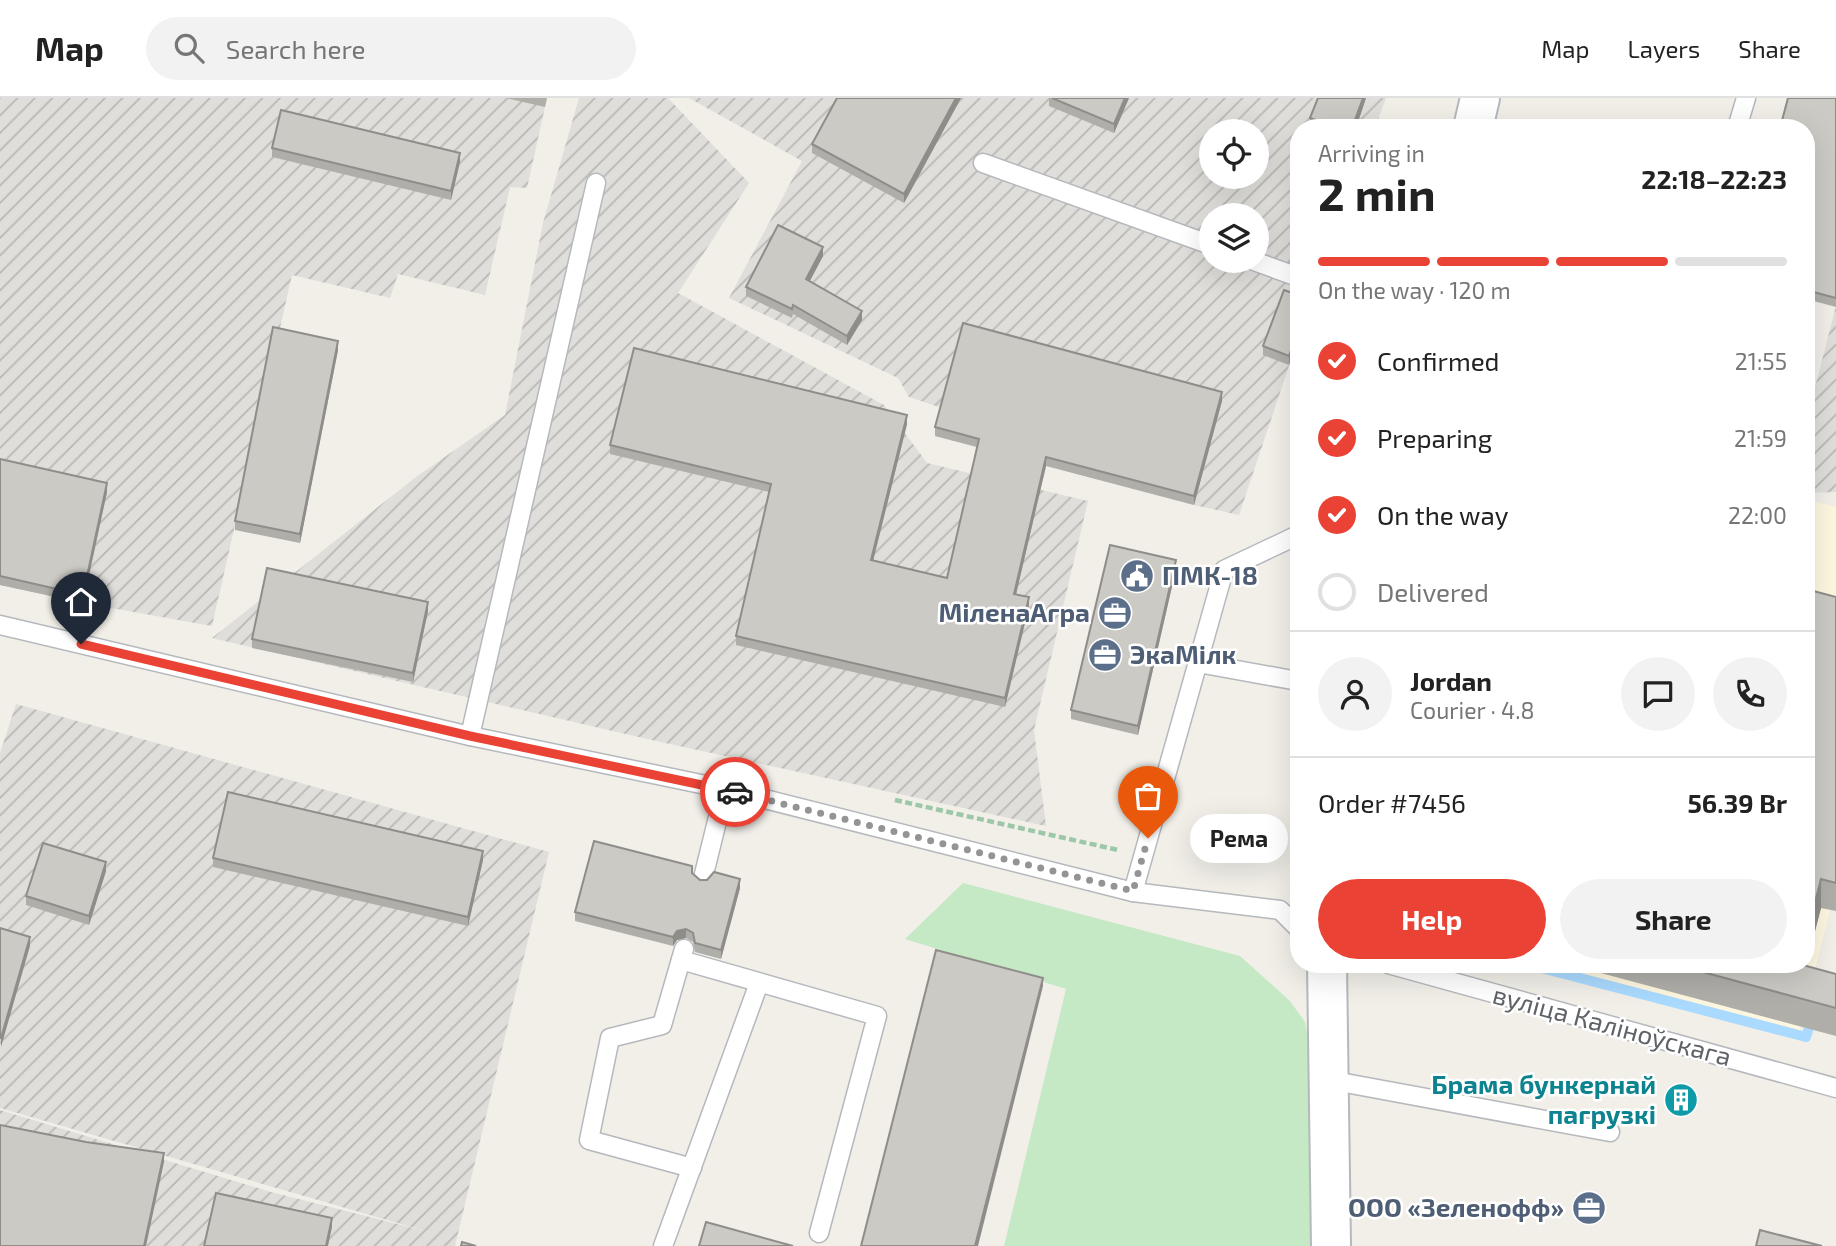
<!DOCTYPE html>
<meta charset="utf-8">
<style>
body{margin:0;font-family:"Exo 2",sans-serif;background:#f2f2f2;color:#222;height:100vh;display:flex;flex-direction:column;font-size:26px;white-space:nowrap}
*{box-sizing:border-box;margin:0}
p{font-size:23px;color:#767676}
.icon{flex:none;width:38px;height:38px;fill:none;stroke:currentColor;stroke-width:2;stroke-linecap:round;stroke-linejoin:round}
.map{position:relative;flex:1;overflow:hidden}
.side{position:absolute;left:1290px;top:21px;width:525px;height:854px;display:flex;flex-direction:column;background:#fff;border-radius:28px;box-shadow:0 7px 28px #0002}
.side>*{flex:none}
.fabs{position:absolute;left:1199px;top:21px;display:grid;gap:14px}
.fabs a{display:grid;place-items:center;width:70px;height:70px;border-radius:50%;background:#fff;box-shadow:0 7px 28px #0002;font-size:35px}
.pin{position:absolute;display:grid;place-items:center;width:60px;height:60px;color:#fff;margin:-72px -30px;border-radius:50% 50% 50% 0;rotate:-45deg;box-shadow:0 0 7px #0007}
.pin .icon{rotate:45deg}
.courier{position:absolute;display:grid;place-items:center;width:70px;height:70px;margin:-35px;border:5px solid #ea4335;border-radius:50%;background:#fff;color:#222;box-shadow:0 2px 9px #0007}
.bubble{position:absolute;height:49px;border-radius:24px;background:#fff;box-shadow:0 7px 28px #0002;font-size:23px;font-weight:700;line-height:49px;text-align:center}
.head em{font-style:normal;font-weight:700}
.head div{display:flex;flex-direction:column-reverse}
.head{display:flex;align-items:center;justify-content:space-between;height:119px;padding:0 28px}
h1{font-size:46px;font-weight:700;line-height:52px}
.bar{display:grid;grid-template-columns:repeat(4,1fr);gap:10px 7px;align-content:center;height:84px;padding:0 28px}
.bar i{height:9px;border-radius:5px;background:#e0e0e0}
.bar .selected{background:#ea4335}
.bar p{grid-column:span 4}
.line{display:flex;align-items:center;gap:18px;padding:0 28px;border-top:2px solid #e0e0e0}
.line div{flex:1}
.round{display:grid;place-items:center;flex:none;width:74px;height:74px;border-radius:37px;background:#f2f2f2}
ol{padding:0 28px;list-style:none}
li{display:flex;align-items:center;gap:21px;height:77px}
li p{margin-inline-start:auto}
li .icon{padding:7px;border-radius:50%;background:#ea4335;color:#fff;stroke-width:4}
li:last-child{color:#767676}
li i{width:38px;height:38px;border:4px solid #e0e0e0;border-radius:50%}
.cta{display:flex;gap:14px;margin-top:auto;padding:14px 28px}
.cta a{flex:1;height:80px;border-radius:42px;background:#ea4335;color:#fff;font-size:28px;font-weight:700;line-height:80px;text-align:center}
.cta a+a{background:#f2f2f2;color:#222}
header{display:flex;align-items:center;gap:42px;box-sizing:border-box;height:98px;padding:0 35px;background:#fff;border-bottom:2px solid #e0e0e0}
header strong{font-size:33px}
nav{display:flex;gap:38px;margin-inline-start:auto;font-size:24px}
.search{width:490px;height:63px;background:#f2f2f2;display:flex;align-items:center;gap:18px;box-sizing:border-box;padding:0 24px;border-radius:38px;color:#767676;font-size:26px}
.map>svg:first-child{display:block}
.commercial{fill:#fef7e0}
.industrial{fill:url(#industrial-furrows);fill-rule:evenodd}
.green{fill:#c5e8c5}
.lines{fill:none;stroke-linecap:round;stroke-linejoin:round}
.stream{stroke:#aadaff;stroke-width:10}
.service-casing{stroke:#b5b8bc;stroke-width:21}
.tertiary-casing{stroke:#b5b8bc;stroke-width:42}
.path{stroke:#9cc7a9;stroke-width:4.5;stroke-dasharray:7 3.5;stroke-linecap:butt}
.service{stroke:#fff;stroke-width:18}
.tertiary{stroke:#fff;stroke-width:38}
.wall{fill:#afaea9}
.shaded-wall{fill:#8f8d8a}
.building{fill:#cccac5;stroke:#8f8d8a;stroke-width:2}
.done{stroke:#929495;stroke-width:7;stroke-dasharray:0 12.6}
.route{stroke:#ea4335;stroke-width:9}
.labels{text-anchor:middle;stroke-width:5;stroke-linejoin:round;paint-order:stroke}
.service-label{font-size:26px;font-weight:bold;fill:#4e5e75;stroke:#fff;text-anchor:start}
.street-label{font-size:26px;fill:#5f6368;stroke:#fff}
.culture-label{font-size:26px;font-weight:bold;fill:#0d838f;stroke:#fff;text-anchor:end}
</style>
<header>
<strong>Map</strong>
<div class="search"><svg class="icon" aria-label="search" viewBox="0 0 24 24"><circle cx="10" cy="10" r="6"/><path d="M15 15l6 6"/></svg>Search here</div>
<nav><a>Map</a><a>Layers</a><a>Share</a></nav>
</header>
<div class="map">
<svg width="1836" height="1148" viewBox="0 0 1836 1148">
<defs>
<pattern id="industrial-furrows" width="10" height="10" patternUnits="userSpaceOnUse" patternTransform="scale(1.75)"><rect width="10" height="10" fill="#e0deda"/><path d="M-1 1l2-2M0 10L10 0M9 11l2-2" fill="none" stroke="#b9b8b5"/></pattern>
</defs>
<rect width="100%" height="100%" fill="#f1efe8"/>
<!-- commercial -->
<polygon class="commercial" points="1806,401 1836,409 1836,788 1800,932 1547,866 1806,866"/>
<!-- industrial -->
<g class="industrial">
<polygon points="0,0 547,0 527,90 510,89 485,197 398,176 390,200 292,177 212,528 83,505 0,487"/>
<polygon points="579,0 668,0 749,85 678,195 884,307 927,365 1088,403 1034,632 1046,728 656,643 212,540 416,379 505,317 543,125"/>
<path d="M 689,0 L 1386,0 L 1375,30 L 1298,30 L 1298,241 L 1239,417 L 1194,407 L 935,338 L 942,310 L 909,299 L 898,280 L 729,200 L 802,63 ZM 1211,33 L 1256,33 L 1256,79 L 1211,79 ZM 1211,117 L 1256,117 L 1256,163 L 1211,163 Z"/>
<polygon points="1836,208 1836,394 1806,395 1806,324"/>
<polygon points="16,606 549,754 455,1148 0,1148 0,1012 271,1094 425,1133 0,1010 0,655"/>
</g>
<!-- green -->
<polygon class="green" points="963,785 1240,858 1290,903 1305,924 1311,956 1313,1148 1004,1148 1066,891 905,841"/>
<g class="lines">
<!-- stream -->
<polyline class="stream" points="1526,866 1806,939 1812,920"/>
<!-- service casing -->
<g class="service-casing">
<g id="service">
<polyline points="1737,30 1746,0"/>
<polyline points="983,65 1211,147"/>
<polyline points="1254,163 1298,179"/>
<polyline points="0,527 470,638 725,691 1133,794 1280,812 1298,830"/>
<polyline points="1198,565 1298,583"/>
<polyline points="470,638 596,85"/>
<polyline points="703,780 725,691"/>
<polyline points="1133,794 1224,472 1298,437"/>
<polyline points="684,851 662,927 610,940 589,1042 692,1070"/>
<polyline points="681,862 877,918 819,1135"/>
<polyline points="1388,866 1836,990"/>
<polyline points="1329,982 1610,1034"/>
<polyline points="663,1148 759,885"/>
</g>
</g>
<!-- tertiary casing -->
<g class="tertiary-casing">
<g id="tertiary">
<polyline points="1473,30 1480,0"/>
<polyline points="1327,866 1331,1148"/>
</g>
</g>
<!-- path -->
<polyline class="path" points="895,702 1118,752"/>
<!-- service -->
<use href="#service" class="service"/>
<!-- tertiary -->
<use href="#tertiary" class="tertiary"/>
</g>
<!-- wall -->
<g class="wall">
<polygon points="506,0 547,0 545,9"/>
<polygon points="837,0 961,0 904,105 812,55 812,46"/>
<polygon points="1049,0 1129,0 1114,35 1049,8"/>
<polygon points="1366,0 1356,30 1310,29 1310,20"/>
<polygon points="1836,0 1836,209 1806,201 1806,30"/>
<polygon points="272,50 460,64 451,102 272,59"/>
<polygon points="823,158 810,183 862,222 847,247 793,216 792,220 746,198 746,189"/>
<polygon points="1298,197 1289,267 1263,257 1263,248"/>
<polygon points="338,252 300,445 235,432 235,423"/>
<polygon points="1222,303 1194,407 1046,368 1016,496 1029,508 1005,609 736,547 736,538 769,394 610,356 610,347 907,326 873,463 947,480 977,349 935,338 935,329"/>
<polygon points="0,361 107,394 83,505 0,487"/>
<polygon points="1176,471 1138,637 1071,621 1071,612"/>
<polygon points="1836,499 1836,813 1821,810 1806,868 1836,876 1836,938 1567,866 1806,866"/>
<polygon points="428,513 413,584 252,550 252,541"/>
<polygon points="213,760 483,762 468,828 213,769"/>
<polygon points="106,773 89,827 26,807 26,798"/>
<polygon points="692,775 700,782 740,790 721,861 695,854 693,844 686,840 677,842 673,848 575,823 575,814"/>
</g>
<!-- shaded-wall -->
<g class="shaded-wall">
<polygon points="956,0 961,0 904,105 904,96"/>
<polygon points="1125,0 1129,0 1114,35 1114,26"/>
<polygon points="1363,0 1366,0 1356,30 1352,30"/>
<polygon points="460,55 460,64 451,102 451,93"/>
<polygon points="823,149 823,158 806,190 806,181"/>
<polygon points="862,213 862,222 847,247 847,238"/>
<polygon points="1298,232 1298,241 1289,267 1289,258"/>
<polygon points="338,243 338,252 300,445 300,436"/>
<polygon points="1222,294 1222,303 1194,407 1194,398"/>
<polygon points="907,317 907,326 871,471 871,462"/>
<polygon points="1046,359 1046,368 1014,505 1014,496"/>
<polygon points="107,385 107,394 83,505 83,497"/>
<polygon points="1176,462 1176,471 1138,637 1138,628"/>
<polygon points="1029,499 1029,508 1005,609 1005,600"/>
<polygon points="428,504 428,513 413,584 413,575"/>
<polygon points="483,753 483,762 468,828 468,819"/>
<polygon points="106,764 106,773 89,827 89,818"/>
<polygon points="740,781 740,790 721,861 721,852"/>
<polygon points="1821,781 1821,810 1799,895 1799,866 1806,866 1806,839"/>
<polygon points="686,831 686,840 677,842 673,848 673,839 677,833"/>
<polygon points="30,839 30,848 1,949 1,940"/>
<polygon points="1043,880 1043,888 978,1148 975,1148"/>
<polygon points="164,1055 164,1064 146,1148 144,1148"/>
<polygon points="332,1120 332,1129 328,1148 326,1148"/>
</g>
<!-- building -->
<g class="building">
<polygon points="837,0 956,0 904,96 812,46"/>
<polygon points="1052,0 1125,0 1114,26"/>
<polygon points="1318,0 1363,0 1352,30 1337,30 1310,20"/>
<polygon points="1788,0 1836,0 1836,200 1806,192 1806,30 1780,30"/>
<polygon points="281,12 460,55 451,93 272,50"/>
<polygon points="778,127 823,149 806,181 862,213 847,238 793,207 792,211 746,189"/>
<polygon points="1284,192 1298,197 1298,232 1289,258 1263,248"/>
<polygon points="963,225 1222,294 1194,398 1046,359 1014,496 1029,499 1005,600 736,538 771,386 610,347 634,250 907,317 871,462 947,480 979,341 935,329"/>
<polygon points="273,229 338,243 300,436 235,423"/>
<polygon points="0,361 107,385 83,497 0,478"/>
<polygon points="1110,447 1176,462 1138,628 1071,612"/>
<polygon points="267,470 428,504 413,575 252,541"/>
<polygon points="1806,491 1836,499 1836,785 1821,781 1806,839"/>
<polygon points="228,694 483,753 468,819 213,760"/>
<polygon points="594,743 692,768 692,775 700,782 707,782 714,774 740,781 721,852 695,845 693,835 686,831 677,833 673,839 575,814"/>
<polygon points="43,745 106,764 89,818 26,798"/>
<polygon points="0,830 30,839 1,940 0,940"/>
<polygon points="936,852 1043,880 975,1148 861,1148"/>
<polygon points="1673,866 1799,866 1836,876 1836,910"/>
<polygon points="0,1027 86,1044 164,1055 144,1148 0,1148"/>
<polygon points="216,1095 332,1120 326,1148 204,1148"/>
<polygon points="706,1124 793,1148 699,1148"/>
<polygon points="1760,1132 1822,1148 1756,1148"/>
<polygon points="462,1144 476,1148 461,1148"/>
</g>
<g class="lines">
<!-- done -->
<polyline class="done" points="735,694 1133,793 1148,740"/>
<!-- route -->
<polyline class="route" points="81,546 470,638 735,694"/>
</g>
<!-- icons -->
<defs>
<g id="civic-disc" transform="scale(1.75)"><circle r="9.5" fill="#5c6f8a" stroke="#fff"/><path d="M-.6-6.5H3V-4.5H.6V-3L4-1V1h2V6H-6V1h2V-1L-.6-3ZM-1.2 2.5V6h2.4V2.5Z" fill="#fff"/></g>
<g id="office-disc" transform="scale(1.75)"><circle r="9.5" fill="#5c6f8a" stroke="#fff"/><path d="M-6-3h4V-5.5h4V-3h4V5H-6ZM-1-4.5V-3h2v-1.5ZM-6 0V1H6V0Z" fill="#fff"/></g>
<g id="building-disc" transform="scale(1.75)"><circle r="9.5" fill="#0f9aa8" stroke="#fff"/><path d="M-4-6H4V6H1V3H-1V6H-4ZM-2.5-4.3h1.7v1.8h-1.7ZM.8-4.3h1.7v1.8H.8ZM-2.5-1h1.7V.8h-1.7ZM.8-1h1.7V.8H.8Z" fill="#fff"/></g>
</defs>
<g fill-rule="evenodd">
<use href="#civic-disc" x="1137" y="478"/>
<use href="#office-disc" x="1115" y="515"/>
<use href="#office-disc" x="1105" y="557"/>
<use href="#building-disc" x="1681" y="1002"/>
<use href="#office-disc" x="1589" y="1110"/>
</g>
<g class="labels">
<!-- service labels -->
<g class="service-label">
<text x="1162" y="487">ПМК-18</text>
<text x="1090" y="524" text-anchor="end">МіленаАгра</text>
<text x="1130" y="566">ЭкаМілк</text>
<text x="1564" y="1119" text-anchor="end">ООО «Зеленофф»</text>
</g>
<!-- street labels -->
<g class="street-label">
<text transform="translate(1612 928) rotate(15)" y="9">вуліца Каліноўскага</text>
</g>
<!-- culture labels -->
<g class="culture-label">
<text x="1656" y="996">Брама бункернай<tspan x="1656" dy="30">пагрузкі</tspan></text>
</g>
</g>
</svg>
<div class="fabs">
<a><svg class="icon" aria-label="locate" viewBox="0 0 24 24"><circle cx="12" cy="12" r="6"/><path d="M12 2v4M12 18v4M2 12h4M18 12h4"/></svg></a>
<a><svg class="icon" aria-label="layers" viewBox="0 0 24 24"><path d="M12 4l9 5-9 5-9-5zM3 14l9 5 9-5"/></svg></a>
</div>
<div class="pin" style="left:1148px;top:740px;background:#ea580c"><svg class="icon" aria-label="bag" viewBox="0 0 24 24"><path d="M5 8h14l-1 12H6zM9 8a3 3 0 0 1 6 0"/></svg></div>
<div class="pin" style="left:81px;top:546px;background:#1f2937"><svg class="icon" aria-label="home" viewBox="0 0 24 24"><path d="M3 11l9-7 9 7M6 9v11h12V9"/></svg></div>
<div class="courier" style="left:735px;top:694px"><svg class="icon" aria-label="car" viewBox="0 0 24 24"><path d="M5 17H2v-5l4-1 3-4h7l3 4 3 1v5h-3M9 17h6M6 11h13"/><circle cx="7" cy="17" r="2"/><circle cx="17" cy="17" r="2"/></svg></div>
<div class="bubble" style="left:1190px;top:716px;width:98px">Рема</div>
<section class="side">
<div class="head"><div><h1>2 min</h1><p>Arriving in</p></div><em>22:18–22:23</em></div>
<div class="bar"><i class="selected"></i><i class="selected"></i><i class="selected"></i><i></i><p>On the way · 120 m</p></div>
<ol>
<li><svg class="icon" aria-label="check" viewBox="0 0 24 24"><path d="M5 12l5 5 9-10"/></svg>Confirmed<p>21:55</p></li>
<li><svg class="icon" aria-label="check" viewBox="0 0 24 24"><path d="M5 12l5 5 9-10"/></svg>Preparing<p>21:59</p></li>
<li><svg class="icon" aria-label="check" viewBox="0 0 24 24"><path d="M5 12l5 5 9-10"/></svg>On the way<p>22:00</p></li>
<li><i></i>Delivered</li>
</ol>
<div class="line" style="height:126px"><a class="round"><svg class="icon" aria-label="person" viewBox="0 0 24 24"><circle cx="12" cy="8" r="4"/><path d="M4 21q1-7 8-7t8 7"/></svg></a><div><b>Jordan</b><p>Courier · 4.8</p></div><a class="round"><svg class="icon" aria-label="chat" viewBox="0 0 24 24"><path d="M4 5h16v11H9l-5 4z"/></svg></a><a class="round"><svg class="icon" aria-label="phone" viewBox="0 0 24 24"><path d="M5 4h4l2 5-3 2q2 4 5 5l2-3 5 2v4C11 20 4 13 5 4z"/></svg></a></div>
<div class="line" style="height:91px"><div>Order #7456</div><b>56.39 Br</b></div>
<div class="cta"><a>Help</a><a>Share</a></div>
</section>
</div>
